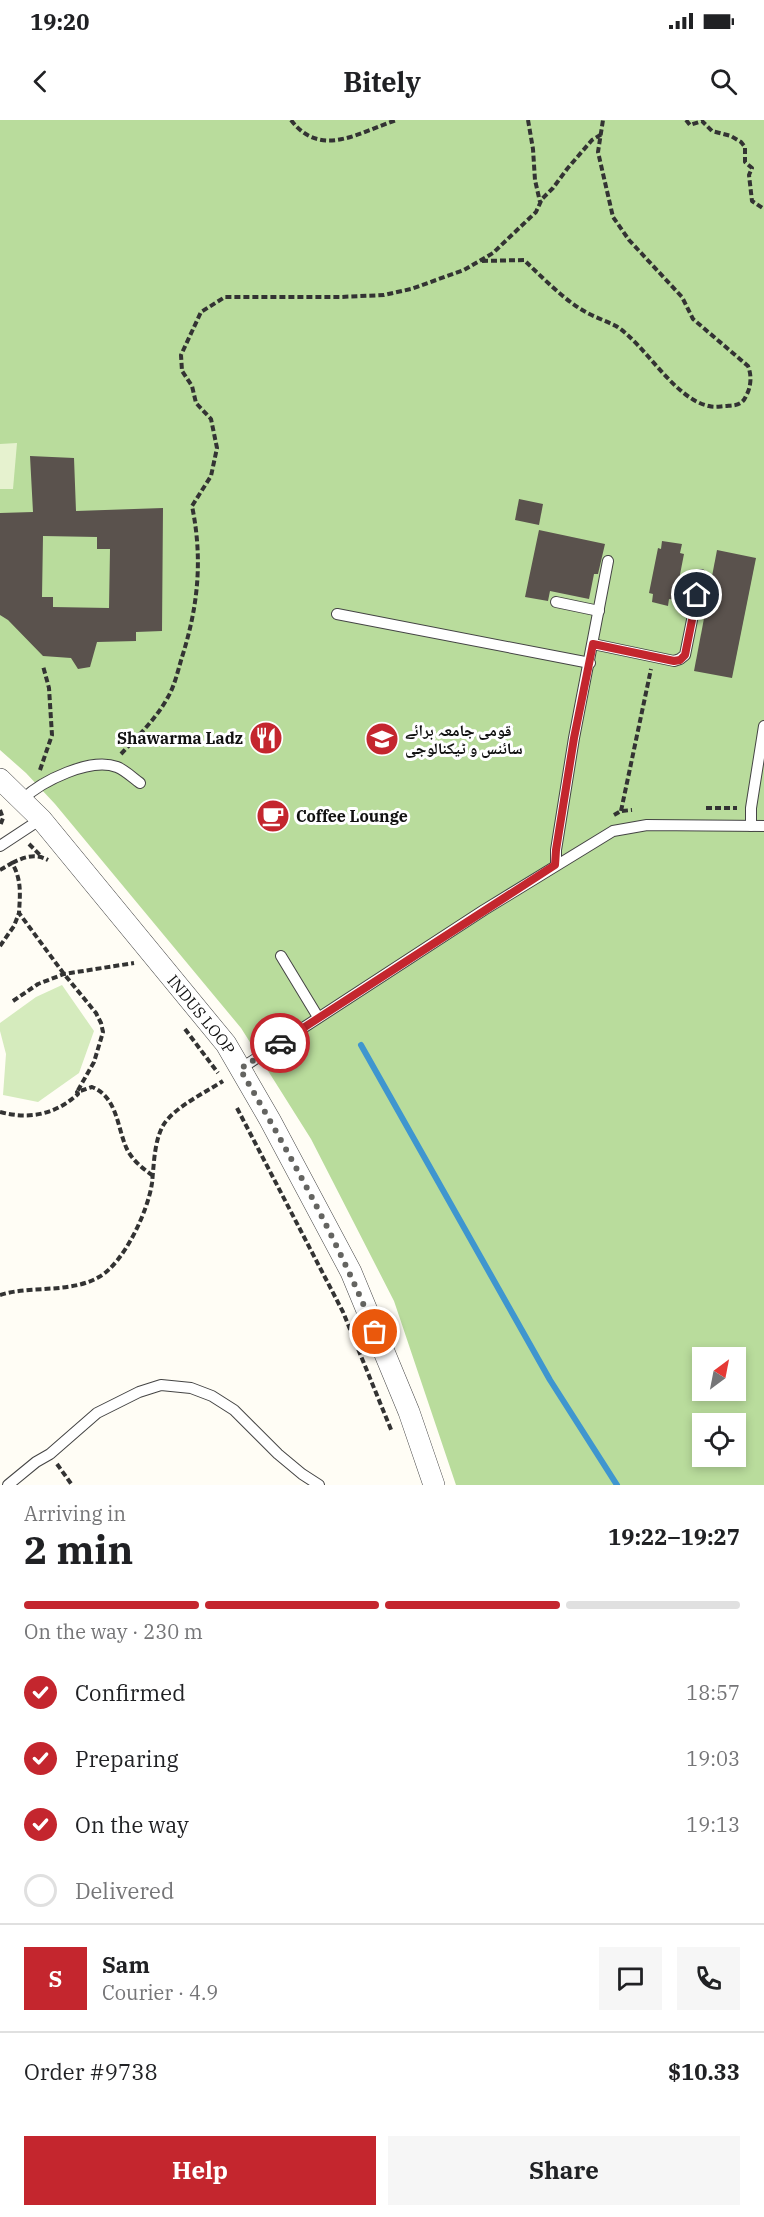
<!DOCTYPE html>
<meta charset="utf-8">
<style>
body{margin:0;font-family:"IBM Plex Serif","Noto Naskh Arabic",serif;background:#f6f6f6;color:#202124;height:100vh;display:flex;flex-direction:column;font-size:22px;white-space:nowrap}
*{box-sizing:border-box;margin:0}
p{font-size:20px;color:#757577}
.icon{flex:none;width:33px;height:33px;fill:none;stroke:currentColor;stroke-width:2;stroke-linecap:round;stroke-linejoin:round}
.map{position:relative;height:1365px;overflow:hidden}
.sheet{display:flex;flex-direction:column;background:#fff;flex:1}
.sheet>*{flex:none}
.needle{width:39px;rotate:32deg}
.controls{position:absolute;left:692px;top:1227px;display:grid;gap:12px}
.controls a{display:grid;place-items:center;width:54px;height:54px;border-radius:0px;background:#fff;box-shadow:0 3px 9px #0003;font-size:30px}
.pin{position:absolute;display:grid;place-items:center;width:51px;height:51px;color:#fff;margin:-26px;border:3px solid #fff;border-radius:50%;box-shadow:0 2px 6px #0007}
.courier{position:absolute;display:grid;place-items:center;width:60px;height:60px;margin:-30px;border:4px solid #c4262e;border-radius:50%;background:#fff;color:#222;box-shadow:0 2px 8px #0007}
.headline em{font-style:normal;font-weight:800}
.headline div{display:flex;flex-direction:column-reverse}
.headline{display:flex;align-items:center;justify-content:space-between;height:102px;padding:0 24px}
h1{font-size:39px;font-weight:800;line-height:45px}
.bar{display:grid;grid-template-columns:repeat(4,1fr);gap:9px 6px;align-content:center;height:72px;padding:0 24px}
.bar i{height:8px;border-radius:4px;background:#e0e0e0}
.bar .current{background:#c4262e}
.bar p{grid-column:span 4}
.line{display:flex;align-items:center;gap:15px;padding:0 24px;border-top:2px solid #e0e0e0}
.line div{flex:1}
.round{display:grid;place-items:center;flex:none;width:63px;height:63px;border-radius:0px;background:#f6f6f6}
ol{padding:0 24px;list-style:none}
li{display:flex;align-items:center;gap:18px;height:66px}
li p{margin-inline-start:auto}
li .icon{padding:6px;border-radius:50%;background:#c4262e;color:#fff;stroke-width:4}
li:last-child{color:#757577}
li i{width:33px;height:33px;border:3px solid #e0e0e0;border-radius:50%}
.action{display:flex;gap:12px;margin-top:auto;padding:12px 24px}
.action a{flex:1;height:69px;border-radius:0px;background:#c4262e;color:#fff;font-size:24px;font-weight:800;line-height:69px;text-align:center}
.action a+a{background:#f6f6f6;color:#202124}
.status{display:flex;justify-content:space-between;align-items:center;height:42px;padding:0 30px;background:#fff;direction:ltr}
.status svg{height:16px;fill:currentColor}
header{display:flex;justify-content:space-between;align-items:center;height:78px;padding:0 24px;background:#fff;font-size:27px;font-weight:800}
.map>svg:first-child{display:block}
.green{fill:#d5ebbd}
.forest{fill:#b9dc9c;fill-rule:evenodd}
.pitch{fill:#e6f2cf}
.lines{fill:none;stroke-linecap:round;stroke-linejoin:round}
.stream{stroke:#3f96cf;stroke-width:6}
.building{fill:#5a524d;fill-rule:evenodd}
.service-casing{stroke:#444;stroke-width:12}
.minor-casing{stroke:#444;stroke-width:22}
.path{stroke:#333;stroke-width:4;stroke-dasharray:6 3;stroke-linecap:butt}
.service{stroke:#fff;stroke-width:10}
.minor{stroke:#fff;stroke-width:21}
.done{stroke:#646461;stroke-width:6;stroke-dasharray:0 10.8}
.route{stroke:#c4262e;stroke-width:8}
.labels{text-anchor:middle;stroke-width:6;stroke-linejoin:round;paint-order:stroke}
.poi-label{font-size:16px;font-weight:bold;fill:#111;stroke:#fff;text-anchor:start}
.street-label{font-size:16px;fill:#111;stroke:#fff}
</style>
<div class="status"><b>19:20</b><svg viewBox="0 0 49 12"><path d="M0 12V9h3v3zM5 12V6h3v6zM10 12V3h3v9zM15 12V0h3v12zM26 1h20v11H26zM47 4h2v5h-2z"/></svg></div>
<header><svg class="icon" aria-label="back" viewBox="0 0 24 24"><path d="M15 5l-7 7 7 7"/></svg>Bitely<svg class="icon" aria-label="search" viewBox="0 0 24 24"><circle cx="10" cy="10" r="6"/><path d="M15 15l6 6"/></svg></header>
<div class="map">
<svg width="764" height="1365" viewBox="0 0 764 1365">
<rect width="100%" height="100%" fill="#fffdf5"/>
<!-- green -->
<polygon class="green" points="62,865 94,911 79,953 38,982 3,975 6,934 0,911 0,903 36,877"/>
<!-- forest -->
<path class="forest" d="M 0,0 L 764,0 L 764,1365 L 456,1365 L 394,1181 L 311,1019 L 241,908 L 55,684 L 26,653 L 0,630 ZM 702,1238 L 735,1238 L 735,1270 L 702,1270 ZM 702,1304 L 735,1304 L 735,1336 L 702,1336 Z"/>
<!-- pitch -->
<polygon class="pitch" points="17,323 13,369 0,369 0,324"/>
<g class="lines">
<!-- stream -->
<polyline class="stream" points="361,925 550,1260 617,1365"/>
</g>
<!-- building -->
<g class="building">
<path d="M 30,336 L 74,338 L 76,391 L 163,388 L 162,511 L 136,512 L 136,521 L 97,522 L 90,547 L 78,549 L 71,538 L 43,536 L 8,500 L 0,495 L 0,393 L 33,392 ZM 43,416 L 97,417 L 97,429 L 110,429 L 109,488 L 53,487 L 53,477 L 42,477 Z"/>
<polygon points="519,379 543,384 539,405 515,400"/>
<polygon points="539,410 605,424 598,454 594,454 589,479 550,471 548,481 525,477"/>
<polygon points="662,421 682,424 680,433 684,434 675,480 669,479 668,486 652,482 653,474 649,473 658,428 661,429"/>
<polygon points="717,430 756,438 732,558 694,551"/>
</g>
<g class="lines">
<!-- service casing -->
<g class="service-casing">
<g id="service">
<polyline points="556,482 599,491"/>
<polyline points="337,494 590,543"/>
<polyline points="593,524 674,541 680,539 685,535 701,455"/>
<path d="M 23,679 C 42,661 90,637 117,647 C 125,650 133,658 140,663"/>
<polyline points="751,706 751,688 764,606"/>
<polyline points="0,726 41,699"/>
<polyline points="556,745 556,730 574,618 608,441"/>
<polyline points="281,836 318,897"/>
<polyline points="240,949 484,790 613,711 647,705 764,706"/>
<polyline points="8,1365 36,1342 50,1334 97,1293 139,1272 161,1265 191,1268 212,1276 234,1290 278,1334 302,1354 319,1365"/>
</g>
</g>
<!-- minor casing -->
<g class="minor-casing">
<g id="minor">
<path id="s1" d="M 0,659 L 41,699 L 226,924 L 270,1000 L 351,1152 L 409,1292 L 434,1365"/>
</g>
</g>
<!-- path -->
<g class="path">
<path d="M 291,0 C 321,40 361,11 397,0"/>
<polyline points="528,0 533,29 535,60 540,82"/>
<polyline points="686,0 690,5 702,1 712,11 731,16 741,22 745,27 745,42 752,48 749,55 752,81 764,89"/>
<path d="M 482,141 L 524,140 C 541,156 559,175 579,188 C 591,196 604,200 616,206 C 645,224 674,279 709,286 C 715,288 721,286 727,286 C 737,285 742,285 746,276 C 751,267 752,256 748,246 L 693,199 L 682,177 L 629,120 L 613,97 L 598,32 L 603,0"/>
<path d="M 121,634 C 138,616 156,599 168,577 C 175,565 178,550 182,537 C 198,487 203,439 192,386 L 211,356 L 217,328 L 211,299 L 196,283 L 192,266 L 182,251 L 181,235 L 201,192 L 225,177 L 340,177 L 384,175 L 411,169 L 464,150 L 493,133 L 536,92 L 542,79 L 553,68 L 567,49 L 592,20 L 602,14"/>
<polyline points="40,650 52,615 49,568 43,546"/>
<polyline points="706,688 737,688"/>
<polyline points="0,690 3,698 0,706"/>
<polyline points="621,691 651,549"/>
<polyline points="614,695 621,691 632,690"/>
<polyline points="29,724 41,736"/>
<path d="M 12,743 C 24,737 35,733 48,740"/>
<path d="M 0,750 L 12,743 C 22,760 20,775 19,793"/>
<polyline points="0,826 14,806 19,793 64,854 96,893 101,903 103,912 94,942 77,972"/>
<polyline points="13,881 38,864 64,854 134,843"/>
<polyline points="185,909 218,953"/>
<polyline points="237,988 343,1192 392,1312"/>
<path d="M 0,992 C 30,1000 56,994 78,974 L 77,972 L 92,967 C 117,977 117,1006 126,1027 C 131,1039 142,1048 152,1055"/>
<path d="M 0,1175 C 32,1165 69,1174 99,1157 C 124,1143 148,1091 152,1063 C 154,1045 154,1020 164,1004 C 175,987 206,972 223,961"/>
<polyline points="57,1344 72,1365"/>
</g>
<!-- service -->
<use href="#service" class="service"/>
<!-- minor -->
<use href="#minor" class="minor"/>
</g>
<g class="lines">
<!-- done -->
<path class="done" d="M 280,923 L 240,949 C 290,1034 338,1121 375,1212"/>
<!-- route -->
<polyline class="route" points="280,923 555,745 556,730 574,618 593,524 674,541 680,540 685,535 697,475"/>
</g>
<!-- icons -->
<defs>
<g id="restaurant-disc" transform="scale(1.725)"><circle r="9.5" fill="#c4262e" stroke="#fff"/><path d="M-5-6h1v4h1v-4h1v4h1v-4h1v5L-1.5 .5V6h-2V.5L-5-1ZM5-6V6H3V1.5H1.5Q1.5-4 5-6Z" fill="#fff"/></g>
<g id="university-disc" transform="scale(1.725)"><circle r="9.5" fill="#c4262e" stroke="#fff"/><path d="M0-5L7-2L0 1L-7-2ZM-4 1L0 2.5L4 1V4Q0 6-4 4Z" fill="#fff"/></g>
<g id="cafe-disc" transform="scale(1.725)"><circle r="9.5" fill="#c4262e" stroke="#fff"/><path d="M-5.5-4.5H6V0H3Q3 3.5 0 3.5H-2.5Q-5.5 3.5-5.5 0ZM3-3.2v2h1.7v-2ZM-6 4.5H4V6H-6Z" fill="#fff"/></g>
</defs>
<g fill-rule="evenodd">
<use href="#restaurant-disc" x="266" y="618"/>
<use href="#university-disc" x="382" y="619"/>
<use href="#cafe-disc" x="273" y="696"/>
</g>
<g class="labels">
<!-- poi labels -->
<g class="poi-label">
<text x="405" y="616">قومی جامعہ برائے<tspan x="405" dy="18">سائنس و ٹیکنالوجی</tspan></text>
<text x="243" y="624" text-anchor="end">Shawarma Ladz</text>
<text x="296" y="702">Coffee Lounge</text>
</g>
<!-- street labels -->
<g class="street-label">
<text dy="6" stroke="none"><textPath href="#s1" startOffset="310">INDUS LOOP</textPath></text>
</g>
</g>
</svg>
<div class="controls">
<a><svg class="needle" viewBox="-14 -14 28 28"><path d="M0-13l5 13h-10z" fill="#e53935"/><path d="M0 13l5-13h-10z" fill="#757577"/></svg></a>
<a><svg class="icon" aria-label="locate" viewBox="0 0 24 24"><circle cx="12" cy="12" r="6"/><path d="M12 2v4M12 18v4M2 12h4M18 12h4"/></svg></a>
</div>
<div class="pin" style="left:375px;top:1212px;background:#ea580c"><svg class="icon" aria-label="bag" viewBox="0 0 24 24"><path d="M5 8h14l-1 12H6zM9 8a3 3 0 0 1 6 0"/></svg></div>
<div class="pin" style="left:697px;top:475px;background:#1f2937"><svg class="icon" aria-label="home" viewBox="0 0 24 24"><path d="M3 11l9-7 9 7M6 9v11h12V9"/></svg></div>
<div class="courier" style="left:280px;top:923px"><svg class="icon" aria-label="car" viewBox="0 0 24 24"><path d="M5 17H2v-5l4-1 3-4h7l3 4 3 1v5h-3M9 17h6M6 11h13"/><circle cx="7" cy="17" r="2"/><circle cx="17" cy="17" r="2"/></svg></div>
</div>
<section class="sheet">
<div class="headline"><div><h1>2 min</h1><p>Arriving in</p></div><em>19:22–19:27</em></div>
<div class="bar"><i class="current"></i><i class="current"></i><i class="current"></i><i></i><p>On the way · 230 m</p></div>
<ol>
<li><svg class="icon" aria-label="check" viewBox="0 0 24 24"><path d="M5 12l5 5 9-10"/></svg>Confirmed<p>18:57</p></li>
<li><svg class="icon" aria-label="check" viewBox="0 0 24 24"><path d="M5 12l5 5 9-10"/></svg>Preparing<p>19:03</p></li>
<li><svg class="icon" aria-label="check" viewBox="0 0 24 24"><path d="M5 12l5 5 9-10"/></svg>On the way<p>19:13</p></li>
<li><i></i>Delivered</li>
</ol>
<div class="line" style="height:108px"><b class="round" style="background:#c4262e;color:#fff">S</b><div><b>Sam</b><p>Courier · 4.9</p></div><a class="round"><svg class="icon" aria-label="chat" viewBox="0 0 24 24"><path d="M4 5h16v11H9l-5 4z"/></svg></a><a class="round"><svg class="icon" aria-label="phone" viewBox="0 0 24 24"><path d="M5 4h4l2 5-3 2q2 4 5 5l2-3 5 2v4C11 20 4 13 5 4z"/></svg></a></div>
<div class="line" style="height:78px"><div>Order #9738</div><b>$10.33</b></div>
<div class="action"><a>Help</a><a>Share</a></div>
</section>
